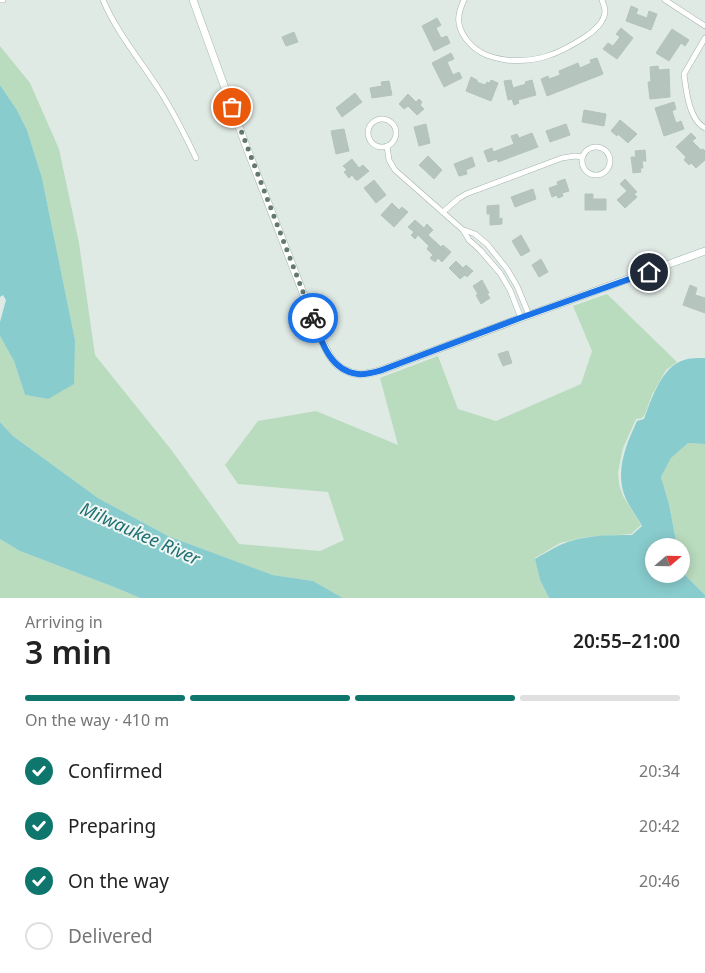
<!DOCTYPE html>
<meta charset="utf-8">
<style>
body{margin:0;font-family:"Noto Sans",sans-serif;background:#f6f6f6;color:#222;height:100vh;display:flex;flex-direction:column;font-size:19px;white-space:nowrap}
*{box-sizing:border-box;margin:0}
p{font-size:16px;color:#767676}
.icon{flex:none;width:28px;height:28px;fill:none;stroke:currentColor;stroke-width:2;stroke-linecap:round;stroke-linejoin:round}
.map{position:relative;height:598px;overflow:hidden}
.drawer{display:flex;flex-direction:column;background:#fff;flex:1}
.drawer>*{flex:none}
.needle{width:32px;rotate:70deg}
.tools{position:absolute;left:645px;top:538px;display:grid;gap:10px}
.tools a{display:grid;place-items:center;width:45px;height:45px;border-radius:50%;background:#fff;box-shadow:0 2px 12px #0003;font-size:25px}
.pin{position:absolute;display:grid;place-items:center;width:42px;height:42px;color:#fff;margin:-21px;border:2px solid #fff;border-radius:50%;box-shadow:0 1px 5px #0007}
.courier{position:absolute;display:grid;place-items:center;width:50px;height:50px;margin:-25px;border:4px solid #1a73e8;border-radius:50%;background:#fff;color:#222;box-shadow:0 1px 6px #0007}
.overview em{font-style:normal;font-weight:600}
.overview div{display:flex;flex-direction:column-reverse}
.overview{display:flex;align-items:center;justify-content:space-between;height:85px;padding:0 25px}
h1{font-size:32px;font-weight:600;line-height:38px}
.bar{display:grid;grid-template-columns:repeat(4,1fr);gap:8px 5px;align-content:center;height:60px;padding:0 25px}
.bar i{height:6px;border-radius:4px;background:#e0e0e0}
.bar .current{background:#0f766e}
.bar p{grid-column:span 4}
ol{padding:0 25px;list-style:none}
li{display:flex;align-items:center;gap:15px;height:55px}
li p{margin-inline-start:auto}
li .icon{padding:5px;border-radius:50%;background:#0f766e;color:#fff;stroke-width:4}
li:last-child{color:#767676}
li i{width:28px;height:28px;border:2px solid #e0e0e0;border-radius:50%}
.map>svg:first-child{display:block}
.green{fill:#b9dbbe}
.water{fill:#89ccce}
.building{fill:#b5c5bd;stroke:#b3c4bb}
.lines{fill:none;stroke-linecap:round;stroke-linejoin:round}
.street-casing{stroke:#a3b2ab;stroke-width:6}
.secondary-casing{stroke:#9fb6ab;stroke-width:8}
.street{stroke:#fff;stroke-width:5}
.secondary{stroke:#fff;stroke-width:7}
.done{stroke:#647870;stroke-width:5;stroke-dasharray:0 9}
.route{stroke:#1a73e8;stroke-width:6}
.labels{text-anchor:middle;stroke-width:4;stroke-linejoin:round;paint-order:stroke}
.water-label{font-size:18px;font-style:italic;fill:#1e6f74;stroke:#f0f7f3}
</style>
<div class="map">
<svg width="705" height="598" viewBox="0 0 705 598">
<rect width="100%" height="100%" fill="#e0eae5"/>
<!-- green -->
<g class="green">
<polygon points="0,46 30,83 59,149 79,243 95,355 173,452 239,544 320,551 344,540 328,492 238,484 225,465 258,421 316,411 398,445 380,378 438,356 458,409 496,421 581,384 592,351 573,306 607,294 677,362 666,370 652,395 645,414 642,418 636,419 623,448 618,472 619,484 623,496 641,525 631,534 586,537 560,543 535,558 540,580 549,598 343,598 313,581 273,575 168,536 98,498 13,436 0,422 0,336 14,361 25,395 48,399 75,340 42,178 27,130 17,110 0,85"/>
<polygon points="688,443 705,444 705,595 685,575 681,562 681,546 677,546 669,504 661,477 671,458"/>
<polygon points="0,539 20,551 119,589 140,598 0,598"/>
</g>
<!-- water -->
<g class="water">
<polygon points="0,85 17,110 27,130 42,178 75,340 74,384 48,399 25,395 14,361 0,336 0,322 6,300 3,295 0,297"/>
<path d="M 704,358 L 705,358 L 705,444 L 688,443 L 671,458 L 661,477 L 669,504 L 677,546 L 654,546 L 654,574 L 681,574 L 681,562 L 685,575 L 705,595 L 705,598 L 549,598 L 540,580 L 535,559 C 543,554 552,549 560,545 C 582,535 608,535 632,535 L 642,526 C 637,517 630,508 626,499 C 614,472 626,445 637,421 L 644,419 C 651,400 662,366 684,360 C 690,358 698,358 704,358 Z"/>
<polygon points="0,422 13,436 98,498 168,536 273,575 313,581 343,598 140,598 119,589 20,551 0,539"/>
</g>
<!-- building -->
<g class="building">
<polygon points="631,6 638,9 636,14 647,18 649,11 657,14 651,30 626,21"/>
<polygon points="437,18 441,25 436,28 441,38 447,36 450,43 434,51 422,26"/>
<polygon points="621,28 633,38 617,59 603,49 608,43 613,46 620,37 616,34"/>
<polygon points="672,29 689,40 685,46 681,43 669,61 656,53"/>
<polygon points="294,32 298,42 286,46 282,37"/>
<polygon points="451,53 454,59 447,62 453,75 459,72 462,78 444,87 432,63"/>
<polygon points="597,58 603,74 547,96 541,79 548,76 549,79 560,75 559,71 578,63 580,68 591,63 590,60"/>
<polygon points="658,66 659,70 669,69 670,97 650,99 648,82 651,82 650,67"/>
<polygon points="471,77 477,80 477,82 485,85 487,82 490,83 491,80 498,83 491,101 466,91"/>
<polygon points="511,80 513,88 526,84 525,82 532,80 536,95 518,100 519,103 514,105 512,99 508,100 504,81"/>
<polygon points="389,81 392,95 372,98 370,88 382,86 381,82"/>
<polygon points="355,93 362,102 342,117 336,108"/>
<polygon points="408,94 416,102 419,99 422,102 420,105 424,109 417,115 408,106 404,109 399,104"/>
<polygon points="674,102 676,109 672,111 676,123 681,121 684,129 664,136 655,108"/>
<polygon points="584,110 606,114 604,126 582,122"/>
<polygon points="620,120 637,134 628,143 618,134 617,136 611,131"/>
<polygon points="426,124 430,143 419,146 414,127"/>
<polygon points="566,124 570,135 550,142 546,131"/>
<polygon points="344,129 349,151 336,154 331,131"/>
<polygon points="532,133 538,147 498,162 497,159 488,162 484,151 492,148 493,152 514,144 511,136 517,134 519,138"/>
<polygon points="691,133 696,138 692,141 701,150 703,149 705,151 705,160 696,168 691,163 689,165 684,160 686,157 676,147"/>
<polygon points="645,150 646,161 642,161 643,168 640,168 641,172 633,173 631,157 636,157 635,151"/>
<polygon points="428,156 442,170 434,179 419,165"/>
<polygon points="472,157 475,166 466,170 467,174 459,176 454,164"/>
<polygon points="352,159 359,168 363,165 369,171 358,180 356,180 352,175 349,178 344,172 347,170 343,166"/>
<polygon points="565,179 569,191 562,193 563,196 558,198 557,195 552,197 549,188 558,185 557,182"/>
<polygon points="625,179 637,192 634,194 637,197 625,208 617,200 627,191 620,184"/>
<polygon points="374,180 386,195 376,203 364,188"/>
<polygon points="533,189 536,199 515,207 511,197"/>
<polygon points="585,194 593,194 593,199 606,199 606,210 585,210"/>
<polygon points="392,203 399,210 402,207 408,212 394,227 381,215"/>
<polygon points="499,205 499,219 502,218 502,224 490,225 490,214 487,214 487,206"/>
<polygon points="415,220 424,228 427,224 433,230 428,235 441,247 443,245 451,252 442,262 438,258 435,262 430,258 433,255 427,249 429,246 418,235 415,239 411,235 414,232 408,227"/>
<polygon points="521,235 530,251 521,256 512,241"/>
<polygon points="541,259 548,272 539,277 532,265"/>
<polygon points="456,261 463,268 466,265 473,271 467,277 465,275 460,279 449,268"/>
<polygon points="482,280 489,293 487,294 490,298 481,304 476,295 478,294 473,286"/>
<polygon points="690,285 697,288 695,295 705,298 705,313 683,305"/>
<polygon points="508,351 512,363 503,366 498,354"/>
</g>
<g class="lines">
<!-- street casing -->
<g class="street-casing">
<g id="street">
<polyline points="0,0 3,0"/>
<path d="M 103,0 C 117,33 141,61 160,91 C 174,113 185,135 196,158"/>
<path d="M 464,0 C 457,15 456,25 466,39 C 477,53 488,57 506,60 C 537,63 559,54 585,37 C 593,32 605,22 605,11 C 605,8 603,3 602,0"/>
<polyline points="665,0 705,26"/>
<path d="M 705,38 L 684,74 C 686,90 689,120 705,128"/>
<circle cx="382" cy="133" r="14"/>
<polyline points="387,146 389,160 395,170 463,230 469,240 480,250 500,273 510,290 521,318"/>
<circle cx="596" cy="161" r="14"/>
<polyline points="443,212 458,199 466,194 562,158 575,156 582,157"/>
<polyline points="464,230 475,234 487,244 507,269 517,286 529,315"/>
</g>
</g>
<!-- secondary casing -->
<g class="secondary-casing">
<path id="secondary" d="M 193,0 L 246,146 L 317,329 C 326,349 332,371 358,374 C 365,375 375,372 382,370 L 521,318 L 705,251"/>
</g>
<!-- street -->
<use href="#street" class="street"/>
<!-- secondary -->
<use href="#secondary" class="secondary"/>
</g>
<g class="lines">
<!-- done -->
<polyline class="done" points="232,107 313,318"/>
<!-- route -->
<path class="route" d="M 313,318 C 321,341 330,371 358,374 C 365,375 375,372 382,370 L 520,318 L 649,272"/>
</g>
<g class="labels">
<!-- water labels -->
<g class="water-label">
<text transform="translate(140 534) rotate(24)" y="6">Milwaukee River</text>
</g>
</g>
</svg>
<div class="tools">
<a><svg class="needle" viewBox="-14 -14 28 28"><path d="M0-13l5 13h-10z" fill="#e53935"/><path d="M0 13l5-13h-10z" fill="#767676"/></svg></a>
</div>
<div class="pin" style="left:232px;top:107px;background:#ea580c"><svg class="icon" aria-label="bag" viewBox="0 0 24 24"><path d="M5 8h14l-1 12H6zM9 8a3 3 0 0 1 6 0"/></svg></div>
<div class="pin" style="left:649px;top:272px;background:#1f2937"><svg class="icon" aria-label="home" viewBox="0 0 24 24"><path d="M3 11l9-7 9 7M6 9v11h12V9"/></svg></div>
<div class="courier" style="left:313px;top:318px"><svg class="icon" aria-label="bike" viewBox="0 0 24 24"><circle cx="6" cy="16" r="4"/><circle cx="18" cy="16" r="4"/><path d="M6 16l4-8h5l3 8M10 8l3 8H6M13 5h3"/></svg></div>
</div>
<section class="drawer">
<div class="overview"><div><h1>3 min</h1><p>Arriving in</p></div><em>20:55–21:00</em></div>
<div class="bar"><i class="current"></i><i class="current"></i><i class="current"></i><i></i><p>On the way · 410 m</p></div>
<ol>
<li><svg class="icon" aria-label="check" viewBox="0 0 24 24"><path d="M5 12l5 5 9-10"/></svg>Confirmed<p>20:34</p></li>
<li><svg class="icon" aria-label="check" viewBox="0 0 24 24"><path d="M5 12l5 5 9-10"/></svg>Preparing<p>20:42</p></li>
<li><svg class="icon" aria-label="check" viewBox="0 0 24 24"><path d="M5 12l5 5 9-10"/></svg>On the way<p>20:46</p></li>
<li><i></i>Delivered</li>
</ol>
</section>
